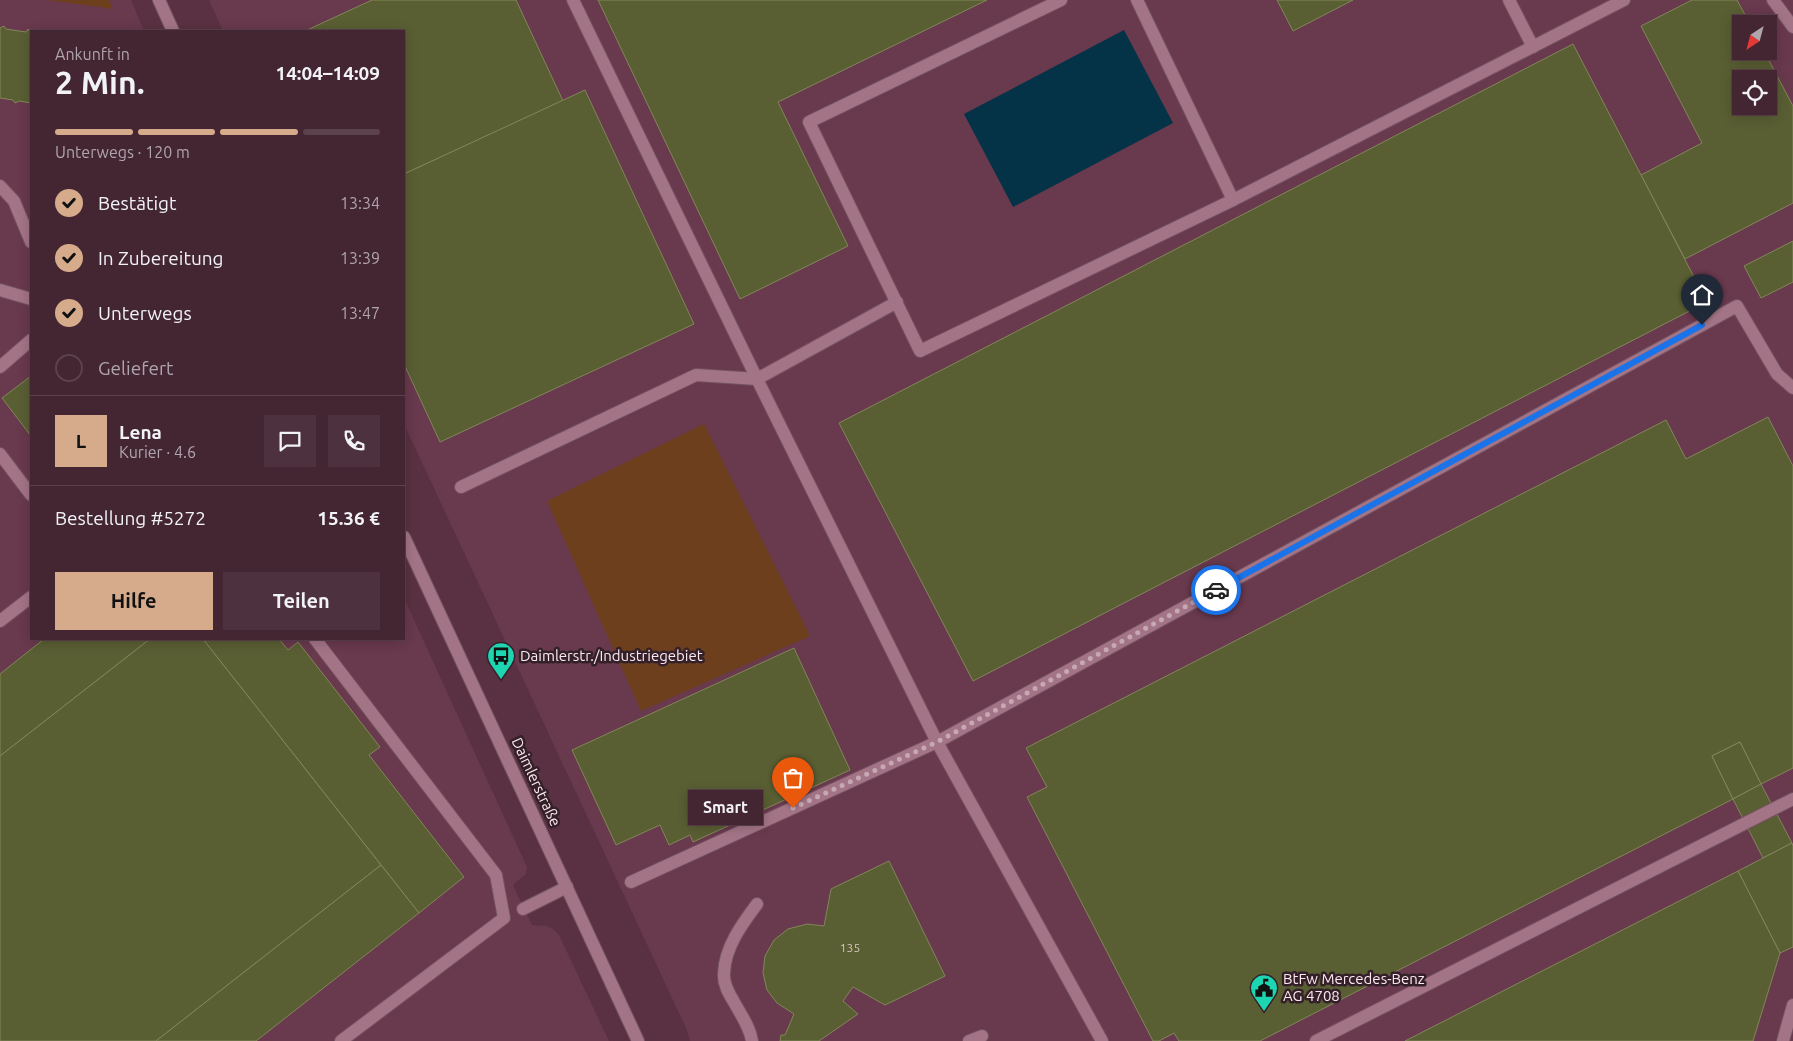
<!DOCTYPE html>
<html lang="de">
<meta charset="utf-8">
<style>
body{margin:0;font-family:Ubuntu,sans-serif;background:#4e313e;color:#f1f3f6;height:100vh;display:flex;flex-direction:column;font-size:19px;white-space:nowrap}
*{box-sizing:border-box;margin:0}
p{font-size:16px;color:#afa5ac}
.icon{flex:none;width:28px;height:28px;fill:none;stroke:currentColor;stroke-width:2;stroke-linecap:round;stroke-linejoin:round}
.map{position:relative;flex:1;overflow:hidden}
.panel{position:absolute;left:30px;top:30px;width:375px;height:610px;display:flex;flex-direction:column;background:#442532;border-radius:0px;box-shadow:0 2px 12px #0003,0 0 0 1px #5c424d}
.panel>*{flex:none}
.needle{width:32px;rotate:216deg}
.buttons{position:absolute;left:1732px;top:15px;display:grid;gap:10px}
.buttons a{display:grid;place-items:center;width:45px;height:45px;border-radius:0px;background:#442532;box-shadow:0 2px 12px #0003,0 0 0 1px #5c424d;font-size:25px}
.pin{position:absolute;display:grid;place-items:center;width:42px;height:42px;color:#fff;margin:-51px -21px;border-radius:50% 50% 50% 0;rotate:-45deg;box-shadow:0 0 5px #0007}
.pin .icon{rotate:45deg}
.courier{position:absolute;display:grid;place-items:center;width:50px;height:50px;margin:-25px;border:4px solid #1a73e8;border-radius:50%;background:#fff;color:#222;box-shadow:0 1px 6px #0007}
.bubble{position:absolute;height:35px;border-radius:0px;background:#442532;box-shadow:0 2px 12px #0003,0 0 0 1px #5c424d;font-size:16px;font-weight:600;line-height:35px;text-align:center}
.headline em{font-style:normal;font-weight:600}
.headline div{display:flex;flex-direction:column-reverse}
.headline{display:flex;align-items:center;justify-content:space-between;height:85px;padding:0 25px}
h1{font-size:32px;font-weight:600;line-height:38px}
.bar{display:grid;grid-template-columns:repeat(4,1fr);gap:8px 5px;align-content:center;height:60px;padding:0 25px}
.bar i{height:6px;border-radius:4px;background:#5c424d}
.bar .current{background:#d6ab8b}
.bar p{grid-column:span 4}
.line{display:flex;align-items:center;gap:12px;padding:0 25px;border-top:1px solid #5c424d}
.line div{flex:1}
.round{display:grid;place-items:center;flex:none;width:52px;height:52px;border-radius:0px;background:#4e313e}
ol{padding:0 25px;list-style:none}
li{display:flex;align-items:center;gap:15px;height:55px}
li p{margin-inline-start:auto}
li .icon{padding:5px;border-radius:50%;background:#d6ab8b;color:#111;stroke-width:4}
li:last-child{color:#afa5ac}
li i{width:28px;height:28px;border:2px solid #5c424d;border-radius:50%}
.button{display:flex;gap:10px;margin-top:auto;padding:10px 25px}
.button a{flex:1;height:58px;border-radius:0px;background:#d6ab8b;color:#111;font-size:20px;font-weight:600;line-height:58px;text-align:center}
.button a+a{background:#4e313e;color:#f1f3f6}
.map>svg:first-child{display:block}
.built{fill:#69394d;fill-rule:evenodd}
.green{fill:#6e3f1c}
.water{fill:#043348}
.building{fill:#5a5e33;stroke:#81875a;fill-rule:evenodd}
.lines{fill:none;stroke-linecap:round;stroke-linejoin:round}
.service-casing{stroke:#745260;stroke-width:14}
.tertiary-casing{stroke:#745260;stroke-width:14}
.service{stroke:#a37486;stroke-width:12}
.tertiary{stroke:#a37486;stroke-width:12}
.done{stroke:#c5a8b2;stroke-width:5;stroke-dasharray:0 9}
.route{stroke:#1a73e8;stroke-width:6}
.labels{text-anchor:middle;stroke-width:5;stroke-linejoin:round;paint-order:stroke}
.number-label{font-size:12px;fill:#d5c6c0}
.poi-label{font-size:15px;fill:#fee8ef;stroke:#332028;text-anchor:start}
.street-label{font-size:15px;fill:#fee8ef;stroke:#332028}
</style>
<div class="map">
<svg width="1793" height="1041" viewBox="0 0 1793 1041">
<rect width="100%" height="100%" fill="#5a3142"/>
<!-- built -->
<g class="built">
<polygon points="0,0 131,0 144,31 31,31 31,639 404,639 404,598 527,867 526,874 513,885 532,925 547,926 554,930 559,935 609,1041 0,1041"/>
<path d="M 209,0 L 1793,0 L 1793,1041 L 690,1041 L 686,1028 L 404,424 L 404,31 L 223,31 ZM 1741,24 L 1769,24 L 1769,51 L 1741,51 ZM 1741,79 L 1769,79 L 1769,106 L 1741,106 Z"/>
</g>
<!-- green -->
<g class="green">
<polygon points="48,0 109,0 113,9"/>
<polygon points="704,424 810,636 641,711 547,501"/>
</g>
<!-- water -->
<polygon class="water" points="1124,30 1173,123 1013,207 964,114"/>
<!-- building -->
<g class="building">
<polygon points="372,0 516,0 563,101 404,174 404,31 305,31"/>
<polygon points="598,0 987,0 778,102 848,246 740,299"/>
<polygon points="1277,0 1353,0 1293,31"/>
<path d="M 1692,0 L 1737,0 L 1750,24 L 1741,24 L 1741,51 L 1764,51 L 1793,106 L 1793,203 L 1685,259 L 1641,175 L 1702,143 L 1641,26 ZM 1741,79 L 1769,79 L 1769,106 L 1741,106 Z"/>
<polygon points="4,26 6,29 26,32 28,29 31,33 31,103 19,101 15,103 13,100 0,98 0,28"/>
<polygon points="1573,44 1707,302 973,681 839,423"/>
<polygon points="585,90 694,324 440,442 404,364 404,174"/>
<polygon points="1793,241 1793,282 1761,298 1744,266"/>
<polygon points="31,376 31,436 2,398"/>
<polygon points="1768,417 1793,466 1793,768 1761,784 1740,742 1712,756 1733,799 1260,1041 1179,1041 1174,1033 1159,1041 1153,1041 1027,797 1047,787 1026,748 1666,420 1686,459"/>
<polygon points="44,639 150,639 0,756 0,674"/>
<polygon points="150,639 203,639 381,865 156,1041 0,1041 0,756"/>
<polygon points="203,639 279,639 288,650 298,642 380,747 369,755 464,877 419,913"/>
<polygon points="794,648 850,770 693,842 690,835 669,845 660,825 616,845 572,750"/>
<polygon points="1740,742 1761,784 1733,799 1712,756"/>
<polygon points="1761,784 1792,843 1763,858 1733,799"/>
<polygon points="1792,843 1793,846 1793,947 1780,953 1738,871"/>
<polygon points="889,861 945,976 885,1005 853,987 843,1001 858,1014 819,1041 780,1041 781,1035 785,1035 794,1014 777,1003 767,990 763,973 765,956 774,940 788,929 807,924 824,926 831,889"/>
<polygon points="381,865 419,913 256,1041 156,1041"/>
<polygon points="1738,871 1780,953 1753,1041 1405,1041"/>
</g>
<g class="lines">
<!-- service casing -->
<g class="service-casing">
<g id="service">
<polyline points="573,0 757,379 937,742 1102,1041"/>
<polyline points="1061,0 809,122 920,351 1233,200"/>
<polyline points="1137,0 1233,200 1624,0"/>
<polyline points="1509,0 1533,47"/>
<polyline points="1773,0 1793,27"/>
<polyline points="0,186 14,201 31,242"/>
<polyline points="0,290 31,299"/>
<polyline points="0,367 31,340"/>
<polyline points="0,454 31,495"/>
<polyline points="461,487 696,375 757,379 897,302"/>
<polyline points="0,621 31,597"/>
<polyline points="315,639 496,875 504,918 341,1041"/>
<polyline points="631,882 937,742 1737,306 1777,374 1793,388"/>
<polyline points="523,909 567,887"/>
<path d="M 752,1041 C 750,1027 741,1015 734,1002 C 729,994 723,984 724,973 C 725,947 742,924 757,904"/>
<polyline points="969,1041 982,1036"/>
<polyline points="1316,1041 1793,799"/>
<polyline points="1783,1041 1793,1005"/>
</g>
</g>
<!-- tertiary casing -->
<g class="tertiary-casing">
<g id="tertiary">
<polyline points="159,0 173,31"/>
<polyline points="404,537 638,1041"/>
</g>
</g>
<!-- service -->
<use href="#service" class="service"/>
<!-- tertiary -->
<use href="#tertiary" class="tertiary"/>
</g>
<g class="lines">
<!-- done -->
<polyline class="done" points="793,808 937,742 1216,590"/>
<!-- route -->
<polyline class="route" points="1216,590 1702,325"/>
</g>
<!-- icons -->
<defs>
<g id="bus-pin" transform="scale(1.4375)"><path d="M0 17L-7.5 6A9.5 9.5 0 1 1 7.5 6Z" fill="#1ed5b1" stroke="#332028"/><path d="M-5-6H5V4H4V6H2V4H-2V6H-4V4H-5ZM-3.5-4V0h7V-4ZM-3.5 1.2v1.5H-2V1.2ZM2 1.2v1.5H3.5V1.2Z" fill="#111"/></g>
<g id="civic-pin" transform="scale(1.4375)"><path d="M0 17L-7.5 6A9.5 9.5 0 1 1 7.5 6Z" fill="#1ed5b1" stroke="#332028"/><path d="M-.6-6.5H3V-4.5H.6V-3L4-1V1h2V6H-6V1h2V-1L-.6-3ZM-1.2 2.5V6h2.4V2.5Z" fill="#111"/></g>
</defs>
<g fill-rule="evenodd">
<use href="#bus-pin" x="501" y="656"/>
<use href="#civic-pin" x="1264" y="988"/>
</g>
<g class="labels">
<!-- number labels -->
<g class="number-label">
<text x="850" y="952">135</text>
</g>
<!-- poi labels -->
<g class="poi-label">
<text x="520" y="661">Daimlerstr./Industriegebiet</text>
<text x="1283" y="984">BtFw Mercedes-Benz<tspan x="1283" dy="17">AG 4708</tspan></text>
</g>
<!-- street labels -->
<g class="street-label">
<text transform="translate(536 782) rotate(65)" y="5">Daimlerstraße</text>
</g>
</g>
</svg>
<div class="buttons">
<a><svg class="needle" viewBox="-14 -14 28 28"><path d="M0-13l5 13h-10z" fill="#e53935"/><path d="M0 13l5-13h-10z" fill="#afa5ac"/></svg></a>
<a><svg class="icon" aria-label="locate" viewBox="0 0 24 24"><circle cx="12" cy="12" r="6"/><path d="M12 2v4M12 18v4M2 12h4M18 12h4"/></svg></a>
</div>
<div class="pin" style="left:793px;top:808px;background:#ea580c"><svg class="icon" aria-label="bag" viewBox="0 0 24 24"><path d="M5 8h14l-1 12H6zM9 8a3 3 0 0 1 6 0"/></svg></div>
<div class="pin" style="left:1702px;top:325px;background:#1f2937"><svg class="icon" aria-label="home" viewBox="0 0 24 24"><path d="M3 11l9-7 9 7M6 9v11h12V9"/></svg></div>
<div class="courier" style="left:1216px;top:590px"><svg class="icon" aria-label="car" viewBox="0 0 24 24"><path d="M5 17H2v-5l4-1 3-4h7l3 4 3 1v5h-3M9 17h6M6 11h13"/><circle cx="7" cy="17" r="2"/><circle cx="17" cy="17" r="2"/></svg></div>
<div class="bubble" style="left:688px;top:790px;width:75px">Smart</div>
<section class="panel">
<div class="headline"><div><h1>2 Min.</h1><p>Ankunft in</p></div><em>14:04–14:09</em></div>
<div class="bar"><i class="current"></i><i class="current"></i><i class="current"></i><i></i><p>Unterwegs · 120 m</p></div>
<ol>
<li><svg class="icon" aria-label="check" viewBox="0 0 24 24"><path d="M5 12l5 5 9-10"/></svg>Bestätigt<p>13:34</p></li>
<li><svg class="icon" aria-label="check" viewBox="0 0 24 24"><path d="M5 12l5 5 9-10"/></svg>In Zubereitung<p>13:39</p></li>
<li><svg class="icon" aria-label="check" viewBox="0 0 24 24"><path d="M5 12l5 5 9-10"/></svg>Unterwegs<p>13:47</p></li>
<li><i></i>Geliefert</li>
</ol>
<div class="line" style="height:90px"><b class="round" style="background:#d6ab8b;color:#111">L</b><div><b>Lena</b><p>Kurier · 4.6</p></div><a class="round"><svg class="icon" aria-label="chat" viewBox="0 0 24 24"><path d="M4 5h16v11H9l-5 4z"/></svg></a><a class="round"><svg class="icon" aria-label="phone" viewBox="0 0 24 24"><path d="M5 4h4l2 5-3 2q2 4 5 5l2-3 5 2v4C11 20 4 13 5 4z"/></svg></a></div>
<div class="line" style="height:65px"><div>Bestellung #5272</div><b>15.36 €</b></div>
<div class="button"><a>Hilfe</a><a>Teilen</a></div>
</section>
</div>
